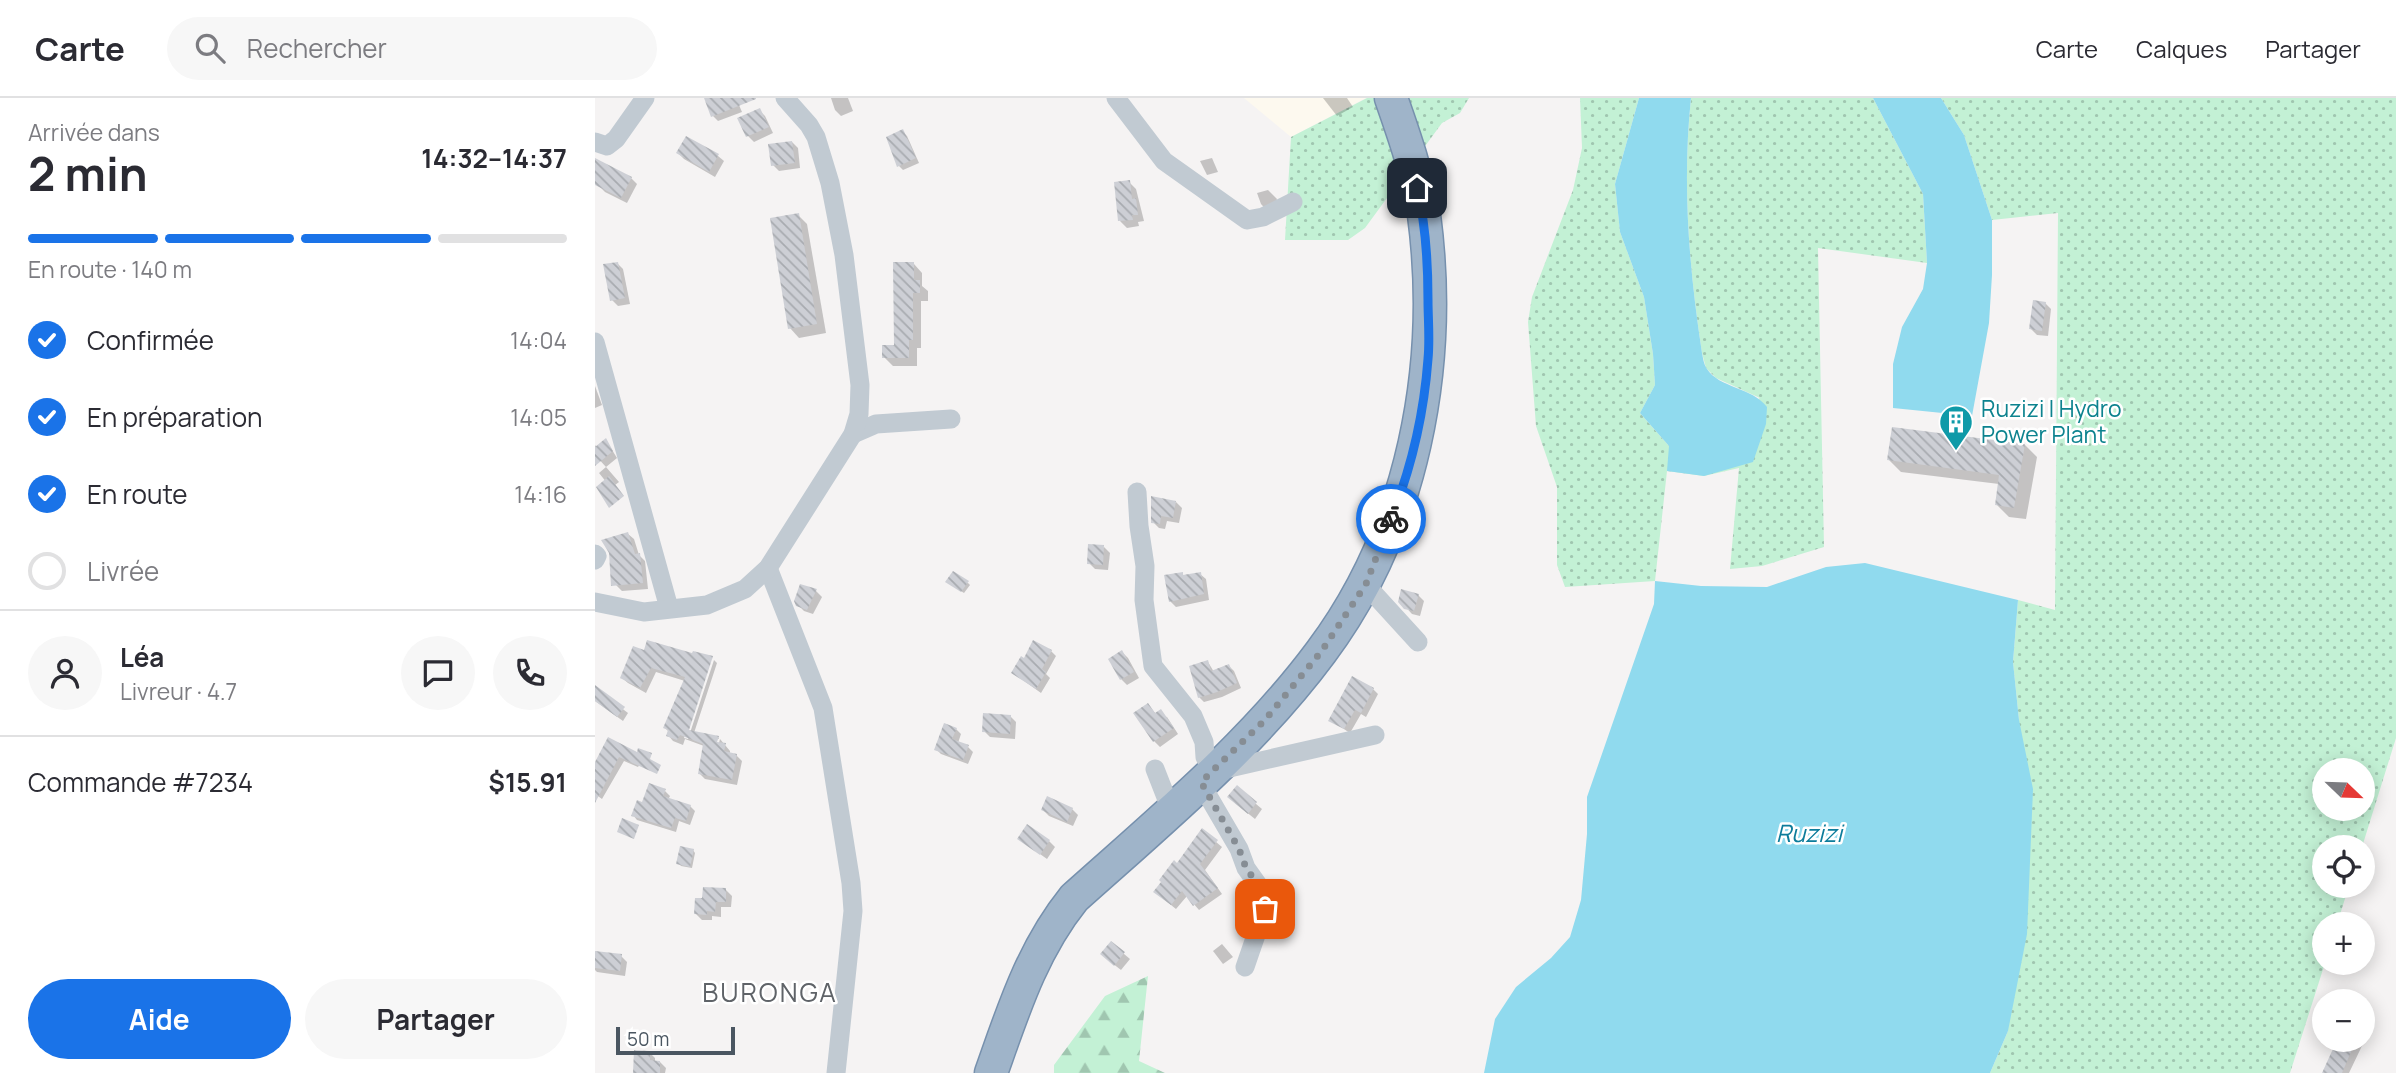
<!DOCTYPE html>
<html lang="fr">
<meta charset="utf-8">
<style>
body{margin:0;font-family:Manrope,sans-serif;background:#f7f7f7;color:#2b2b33;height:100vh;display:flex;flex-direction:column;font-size:26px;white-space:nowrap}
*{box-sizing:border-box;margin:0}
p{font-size:23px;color:#7c7c81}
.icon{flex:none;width:38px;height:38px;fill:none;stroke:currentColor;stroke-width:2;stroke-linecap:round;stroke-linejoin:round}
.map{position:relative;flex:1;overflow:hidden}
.panel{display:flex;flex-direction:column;background:#fff;width:595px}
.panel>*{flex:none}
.needle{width:46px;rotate:113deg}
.buttons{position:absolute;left:1717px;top:660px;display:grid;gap:14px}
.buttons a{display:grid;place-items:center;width:63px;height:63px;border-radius:50%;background:#fff;box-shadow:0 4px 18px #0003;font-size:35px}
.scale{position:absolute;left:21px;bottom:18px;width:119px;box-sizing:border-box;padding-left:7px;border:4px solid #4a5661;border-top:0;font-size:19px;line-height:24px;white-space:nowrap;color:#4a5661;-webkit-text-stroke:5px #fff;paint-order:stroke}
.pin{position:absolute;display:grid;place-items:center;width:60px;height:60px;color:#fff;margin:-30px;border-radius:14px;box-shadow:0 4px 10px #0006}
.courier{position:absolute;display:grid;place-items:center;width:70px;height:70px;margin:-35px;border:5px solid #1a73e8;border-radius:50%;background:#fff;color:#222;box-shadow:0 2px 9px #0007}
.head em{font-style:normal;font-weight:700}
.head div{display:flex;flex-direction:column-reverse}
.head{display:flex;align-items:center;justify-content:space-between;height:119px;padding:0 28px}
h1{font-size:46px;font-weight:700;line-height:52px}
.bar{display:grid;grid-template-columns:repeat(4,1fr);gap:10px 7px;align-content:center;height:84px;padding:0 28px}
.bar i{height:9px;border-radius:5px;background:#e1e1e2}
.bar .on{background:#1a73e8}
.bar p{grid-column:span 4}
.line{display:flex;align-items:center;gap:18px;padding:0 28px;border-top:2px solid #e1e1e2}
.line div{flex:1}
.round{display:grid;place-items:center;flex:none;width:74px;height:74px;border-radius:37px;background:#f7f7f7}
ol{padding:0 28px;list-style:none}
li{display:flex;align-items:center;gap:21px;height:77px}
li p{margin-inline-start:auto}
li .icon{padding:7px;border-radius:50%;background:#1a73e8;color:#fff;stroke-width:4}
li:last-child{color:#7c7c81}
li i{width:38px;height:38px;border:4px solid #e1e1e2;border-radius:50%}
.primary-button{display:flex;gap:14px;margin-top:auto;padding:14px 28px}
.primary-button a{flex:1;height:80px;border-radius:42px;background:#1a73e8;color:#fff;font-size:28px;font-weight:700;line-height:80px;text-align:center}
.primary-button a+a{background:#f7f7f7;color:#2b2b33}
header{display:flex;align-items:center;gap:42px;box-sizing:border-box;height:98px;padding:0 35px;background:#fff;border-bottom:2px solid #e1e1e2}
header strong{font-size:33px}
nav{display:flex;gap:38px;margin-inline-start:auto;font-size:24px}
.search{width:490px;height:63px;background:#f7f7f7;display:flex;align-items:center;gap:18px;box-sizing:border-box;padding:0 24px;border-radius:38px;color:#7c7c81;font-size:26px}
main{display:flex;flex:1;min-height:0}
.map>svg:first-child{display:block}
.commercial{fill:#fdf9ef}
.grass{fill:url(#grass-dots);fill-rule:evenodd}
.forest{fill:url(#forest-firs)}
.water{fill:#90daee}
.shadow{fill:#0003}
.building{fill:url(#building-back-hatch)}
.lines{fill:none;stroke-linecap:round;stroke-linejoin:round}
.trunk-casing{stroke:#7690ad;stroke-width:35}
.minor{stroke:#c1cad2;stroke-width:19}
.trunk{stroke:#9fb4c9;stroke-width:32}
.done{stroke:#868d94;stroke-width:7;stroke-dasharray:0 12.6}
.route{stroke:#1a73e8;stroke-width:9}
.labels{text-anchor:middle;stroke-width:5;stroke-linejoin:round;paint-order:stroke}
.culture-label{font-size:23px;fill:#0d838f;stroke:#fff;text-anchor:start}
.water-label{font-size:24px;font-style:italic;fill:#0c7c9b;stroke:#fff}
.quarter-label{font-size:26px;letter-spacing:2px;fill:#5f6368;stroke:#fff}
</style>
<header>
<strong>Carte</strong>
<div class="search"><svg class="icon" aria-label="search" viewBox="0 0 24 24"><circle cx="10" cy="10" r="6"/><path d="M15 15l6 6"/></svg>Rechercher</div>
<nav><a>Carte</a><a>Calques</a><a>Partager</a></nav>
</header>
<main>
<section class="panel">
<div class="head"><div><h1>2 min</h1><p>Arrivée dans</p></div><em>14:32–14:37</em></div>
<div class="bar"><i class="on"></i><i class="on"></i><i class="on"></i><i></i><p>En route · 140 m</p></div>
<ol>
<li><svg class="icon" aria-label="check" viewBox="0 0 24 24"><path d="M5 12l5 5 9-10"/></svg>Confirmée<p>14:04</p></li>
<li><svg class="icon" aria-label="check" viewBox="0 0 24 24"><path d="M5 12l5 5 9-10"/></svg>En préparation<p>14:05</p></li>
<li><svg class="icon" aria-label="check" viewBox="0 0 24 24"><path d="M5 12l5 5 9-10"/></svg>En route<p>14:16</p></li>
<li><i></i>Livrée</li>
</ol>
<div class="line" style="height:126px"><a class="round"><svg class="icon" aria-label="person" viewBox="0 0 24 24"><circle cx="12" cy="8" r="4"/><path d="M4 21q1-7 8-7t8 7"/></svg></a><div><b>Léa</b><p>Livreur · 4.7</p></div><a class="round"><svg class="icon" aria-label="chat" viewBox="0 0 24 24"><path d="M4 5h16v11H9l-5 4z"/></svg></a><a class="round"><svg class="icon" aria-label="phone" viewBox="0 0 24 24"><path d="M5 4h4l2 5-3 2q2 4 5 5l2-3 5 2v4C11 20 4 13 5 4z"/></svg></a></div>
<div class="line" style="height:91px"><div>Commande #7234</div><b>$15.91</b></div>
<div class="primary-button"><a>Aide</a><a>Partager</a></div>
</section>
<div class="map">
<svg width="1801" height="975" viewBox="0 0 1801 975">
<defs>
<pattern id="grass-dots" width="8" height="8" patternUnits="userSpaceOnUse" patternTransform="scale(1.75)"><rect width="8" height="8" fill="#c3f1d5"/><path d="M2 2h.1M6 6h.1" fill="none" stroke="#a0c6b0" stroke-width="1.8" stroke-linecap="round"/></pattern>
<pattern id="forest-firs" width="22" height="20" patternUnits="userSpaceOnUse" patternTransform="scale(1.75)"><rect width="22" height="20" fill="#c3f1d5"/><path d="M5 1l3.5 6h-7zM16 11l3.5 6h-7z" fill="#a0c6b0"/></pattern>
<pattern id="building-back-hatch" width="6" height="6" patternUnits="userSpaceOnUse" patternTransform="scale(1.75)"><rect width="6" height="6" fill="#cdcfd5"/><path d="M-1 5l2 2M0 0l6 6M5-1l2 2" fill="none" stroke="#a8abb0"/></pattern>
</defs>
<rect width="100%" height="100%" fill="#f5f3f3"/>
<!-- commercial -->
<polygon class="commercial" points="649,0 771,0 696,39"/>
<!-- grass -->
<g class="grass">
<polygon points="772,0 874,0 865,15 847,25 770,130 753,142 690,142 696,39"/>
<path d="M 985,0 L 1044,0 L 1020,86 L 1025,134 L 1049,199 L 1058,256 L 1060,287 L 1045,315 L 1074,348 L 1165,300 L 1121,280 L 1111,270 L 1107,255 C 1094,170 1087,86 1096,0 L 1278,0 L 1328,96 L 1332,165 L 1223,150 L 1229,449 L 1167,468 L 1135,471 L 1144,370 L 1109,378 L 1072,373 L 1060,483 L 970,489 L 962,467 L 962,389 L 941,328 L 933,224 L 937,199 L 978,92 L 987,50 Z"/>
<path d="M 1346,0 L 1801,0 L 1801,640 L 1767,749 L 1729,749 L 1729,788 L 1754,788 L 1742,826 L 1729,826 L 1730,865 L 1695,975 L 1395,975 L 1413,933 L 1424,622 L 1418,564 L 1423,502 L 1460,512 L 1463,115 L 1397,122 L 1369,37 ZM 1729,672 L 1768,672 L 1768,710 L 1729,710 Z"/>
</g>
<!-- forest -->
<polygon class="forest" points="553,878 544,963 570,975 459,975 459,967 510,898"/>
<!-- water -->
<g class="water">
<path d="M 1044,0 L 1096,0 C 1087,86 1094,170 1107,255 C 1108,260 1109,267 1112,271 C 1124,290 1157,289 1172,309 L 1171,326 L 1158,364 L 1109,378 L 1072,373 L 1074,348 L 1045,315 L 1060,287 L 1058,256 L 1049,199 L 1025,134 L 1020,86 Z"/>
<polygon points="1278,0 1346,0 1369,37 1397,122 1397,177 1394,225 1377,318 1298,310 1298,266 1307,229 1328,191 1332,165 1328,96"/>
<polygon points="1270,465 1423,502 1418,564 1424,622 1438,691 1432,836 1413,933 1395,975 889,975 900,921 921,889 956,860 975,839 986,802 992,736 992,699 1059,506 1060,483 1106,488 1172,489 1231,469"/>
</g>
<!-- shadow -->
<g class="shadow">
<polygon points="111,0 141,0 147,14 123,23 118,18"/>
<polygon points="236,0 253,0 258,13 246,18 240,12"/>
<polygon points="728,0 752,0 758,9 742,18"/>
<polygon points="164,12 170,18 178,35 159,44 153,38 147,20"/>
<polygon points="307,33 312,38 324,65 308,72 304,68"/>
<polygon points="197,44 203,50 205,70 184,73 178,67"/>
<polygon points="83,55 123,58 129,63 120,79 89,61"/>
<polygon points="617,60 623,74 612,77 605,63"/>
<polygon points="0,61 36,80 42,86 32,105 10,94 0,84"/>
<polygon points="534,84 541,91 549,123 543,124 544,128 532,130 525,123"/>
<polygon points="673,92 682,101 675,116 666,106 662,95"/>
<polygon points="203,117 212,126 231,235 204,240 195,230"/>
<polygon points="22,165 28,171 35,206 23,208 17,202"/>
<polygon points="319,166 327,175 327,188 333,193 333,203 326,203 326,250 322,250 322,268 298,268 289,259 300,249"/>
<polygon points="1450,205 1456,211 1453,238 1442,237 1436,231"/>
<polygon points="0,288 7,307 0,310"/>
<polygon points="11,342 22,360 11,369 24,384 16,390 4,375 11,369 0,357 0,347 2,350"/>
<polygon points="1430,347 1442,359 1431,421 1414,419 1402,407 1404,386 1306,374 1294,362"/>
<polygon points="581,404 587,410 584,425 572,423 570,431 564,430 558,424"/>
<polygon points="33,436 39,441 44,457 50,463 53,491 27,493 21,487"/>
<polygon points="509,449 515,455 513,472 500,471 494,465"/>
<polygon points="587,476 590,478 605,476 611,481 614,502 581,509 575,503"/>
<polygon points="373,485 375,487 369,495 355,486"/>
<polygon points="221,493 227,499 218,516 209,513 203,507"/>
<polygon points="823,497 829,503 825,518 817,516 805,503"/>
<polygon points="456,553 461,558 451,576 455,580 446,595 418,575"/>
<polygon points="50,554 99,557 118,561 115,561 89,640 93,641 119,562 122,565 99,635 123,639 124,641 121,641 122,653 125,641 135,653 135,656 141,657 147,663 142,687 110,681 105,676 109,648 90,641 88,647 78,643 73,637 74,634 70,630 90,583 61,574 51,595 33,585 27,580"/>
<polygon points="527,554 533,560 544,580 532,587 526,581"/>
<polygon points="613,564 619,574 634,568 639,573 646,590 627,599 609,604 604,599"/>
<polygon points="0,590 33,615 28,623 0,603"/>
<polygon points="778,591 783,596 771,619 766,616 755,635 735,622"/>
<polygon points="553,607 561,616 572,619 583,636 565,649 559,643"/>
<polygon points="415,618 421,624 420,641 395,639 389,633"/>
<polygon points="361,631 366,636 363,645 373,649 378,654 373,666 346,656 341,651"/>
<polygon points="14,641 48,662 43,669 29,663 7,701 0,696 0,668"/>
<polygon points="642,690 667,711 660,721 640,705"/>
<polygon points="70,693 75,698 73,702 95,708 100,713 95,727 84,723 81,734 42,722 38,717 48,706"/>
<polygon points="477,711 483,717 478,728 454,718 448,712"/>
<polygon points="608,733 627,749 610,772 627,796 604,812 592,798 581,811 566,799"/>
<polygon points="424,741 454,743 460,749 452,761"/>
<polygon points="98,752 100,755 97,770 86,768 83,765"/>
<polygon points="131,792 137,798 136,809 126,809 126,819 117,818 117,822 107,822 101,816 109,802"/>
<polygon points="516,845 535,861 526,872 513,862"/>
<polygon points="627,846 638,859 628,866 618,853"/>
<polygon points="0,855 26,858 32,864 30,878 2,874 0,872"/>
<polygon points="1768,922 1776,929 1754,975 1730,975 1745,942 1768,942"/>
<polygon points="54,954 60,960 60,964 65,964 71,970 70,975 40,975"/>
</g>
<!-- building -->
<g class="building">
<polygon points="109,0 161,0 161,1 116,19"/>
<polygon points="165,10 174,29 151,39 142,20"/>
<polygon points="308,31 321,60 302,69 291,39"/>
<polygon points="91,38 124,56 114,74 81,55"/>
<polygon points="197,43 200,65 176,68 173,46"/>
<polygon points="0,60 37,79 26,100 0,87"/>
<polygon points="535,82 537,101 541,100 543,117 537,117 538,122 523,123 519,84"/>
<polygon points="204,115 222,226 193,231 175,120"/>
<polygon points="23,164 30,200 15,203 8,166"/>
<polygon points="298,164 319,164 319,182 325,182 325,195 318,195 318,242 314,242 314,260 287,260 287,247 299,247"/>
<polygon points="1438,202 1451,204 1447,233 1434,231"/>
<polygon points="1297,329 1430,346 1419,410 1400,407 1404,377 1292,362"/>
<polygon points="11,340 18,353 0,368 0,349"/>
<polygon points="14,378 29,398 14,410 1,389"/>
<polygon points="556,398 581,403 578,420 566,418 565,426 556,425"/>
<polygon points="33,434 40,456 45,455 48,485 16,488 14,455 6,442"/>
<polygon points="493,446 509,447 508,467 492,466"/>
<polygon points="358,473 374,483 366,494 350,484"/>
<polygon points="588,474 588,477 606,474 609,496 574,504 569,477"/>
<polygon points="205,486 222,491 212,512 201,508 199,503"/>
<polygon points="806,491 824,496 819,513 809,511 803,504"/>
<polygon points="52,542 97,555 98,553 118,558 94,632 124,638 122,644 131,645 129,653 142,656 137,682 103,676 108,646 85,637 82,642 71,638 73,632 68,630 90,579 56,570 45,590 25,580 38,548 49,552"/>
<polygon points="438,542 457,552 447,571 451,574 441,591 416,575 426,558 429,560"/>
<polygon points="527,552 539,574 525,582 513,561"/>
<polygon points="613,562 616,573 634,566 642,585 622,594 603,600 594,568"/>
<polygon points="757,578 779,590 766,615 760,612 749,631 733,623"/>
<polygon points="0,587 30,609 22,619 0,603"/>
<polygon points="553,605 560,615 566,611 579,630 558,644 538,615"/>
<polygon points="388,615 416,617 415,636 387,634"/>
<polygon points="349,625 362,630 357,641 374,647 368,662 339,652"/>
<polygon points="13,639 42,654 43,650 57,655 55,661 66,667 62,676 24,659 0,705 0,664"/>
<polygon points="54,685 71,691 68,698 96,707 91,723 80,720 76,730 36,718 42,702 47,704"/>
<polygon points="642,687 662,704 653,716 632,699"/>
<polygon points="452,698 478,710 472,724 446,712"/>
<polygon points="27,720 44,727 39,741 22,734"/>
<polygon points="432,726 455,742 445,757 422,741"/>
<polygon points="607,730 623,742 605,766 623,790 598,808 587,793 576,807 558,794 566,784 564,782 579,762 582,765"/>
<polygon points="85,748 99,751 95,769 81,766"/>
<polygon points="108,789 131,790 131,804 121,804 120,814 112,813 112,817 99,816 100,800 107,800"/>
<polygon points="516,843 530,854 519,868 505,856"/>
<polygon points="0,853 27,856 25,873 0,870"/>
<polygon points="1742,942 1761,942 1747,975 1727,975"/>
<polygon points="39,952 55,953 55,962 65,963 65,975 38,975"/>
</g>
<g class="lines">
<!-- trunk casing -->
<g class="trunk-casing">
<path id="trunk" d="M 396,975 C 418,913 437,852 479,800 C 565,723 657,647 726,554 C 818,431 849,268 829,117 C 823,77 809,37 796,0"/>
</g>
<!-- minor -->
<g class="minor">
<polyline points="521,0 569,63 652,122 668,119 698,104"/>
<polyline points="0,44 12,48 21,41 50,0"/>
<polyline points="0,244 74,510"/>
<polyline points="258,336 281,326 356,321"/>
<polyline points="542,394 544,428 550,468 549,502 558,568 598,618 609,644 610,659 617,674 780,637"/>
<polyline points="0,456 2,458 0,462"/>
<polyline points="173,470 228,610 256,785 258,813 241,975"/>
<polyline points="770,486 823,544"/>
<polyline points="0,504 49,514 112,507 150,491 173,470 258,336 264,316 265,287 249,157 235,85 221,39 214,27 190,0"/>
<polyline points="560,671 576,712"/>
<polyline points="605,684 644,751 651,770 666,791 670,811 650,869"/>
</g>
<!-- trunk -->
<use href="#trunk" class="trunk"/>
</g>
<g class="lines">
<!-- done -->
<polyline class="done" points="670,811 666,791 651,770 644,751 606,684 669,623 726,554 771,486 796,421"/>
<!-- route -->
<path class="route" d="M 796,421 C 816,371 829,315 833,261 C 835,241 833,221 833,202 C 833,164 831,127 822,90"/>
</g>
<!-- icons -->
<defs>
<g id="building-pin" transform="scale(1.75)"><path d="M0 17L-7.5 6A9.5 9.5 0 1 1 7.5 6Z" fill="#0f9aa8" stroke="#fff"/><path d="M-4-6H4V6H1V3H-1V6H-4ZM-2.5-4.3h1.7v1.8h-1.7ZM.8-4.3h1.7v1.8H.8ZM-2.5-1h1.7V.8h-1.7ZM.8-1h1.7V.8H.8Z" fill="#fff"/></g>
</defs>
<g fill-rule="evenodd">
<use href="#building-pin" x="1361" y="324"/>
</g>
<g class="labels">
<!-- culture labels -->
<g class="culture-label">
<text x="1386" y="319">Ruzizi I Hydro<tspan x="1386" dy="26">Power Plant</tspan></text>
</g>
<!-- water labels -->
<g class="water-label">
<text x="1214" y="744">Ruzizi</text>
</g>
<!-- quarter labels -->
<g class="quarter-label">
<text x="175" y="904">BURONGA</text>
</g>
</g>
</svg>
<div class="buttons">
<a><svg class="needle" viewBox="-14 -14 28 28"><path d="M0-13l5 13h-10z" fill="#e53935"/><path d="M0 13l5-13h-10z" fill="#7c7c81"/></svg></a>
<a><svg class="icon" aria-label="locate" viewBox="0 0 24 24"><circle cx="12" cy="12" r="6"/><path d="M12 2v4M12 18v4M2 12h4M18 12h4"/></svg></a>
<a>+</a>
<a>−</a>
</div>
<div class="scale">50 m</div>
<div class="pin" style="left:670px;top:811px;background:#ea580c"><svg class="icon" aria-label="bag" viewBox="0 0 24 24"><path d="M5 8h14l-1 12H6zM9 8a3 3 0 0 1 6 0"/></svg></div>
<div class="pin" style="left:822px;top:90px;background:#1f2937"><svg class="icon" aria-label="home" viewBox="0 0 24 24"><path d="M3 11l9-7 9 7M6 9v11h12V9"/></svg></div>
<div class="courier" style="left:796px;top:421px"><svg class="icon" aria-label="bike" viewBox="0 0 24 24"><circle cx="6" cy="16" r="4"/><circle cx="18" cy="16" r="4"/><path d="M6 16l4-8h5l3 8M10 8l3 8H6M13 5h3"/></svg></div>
</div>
</main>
